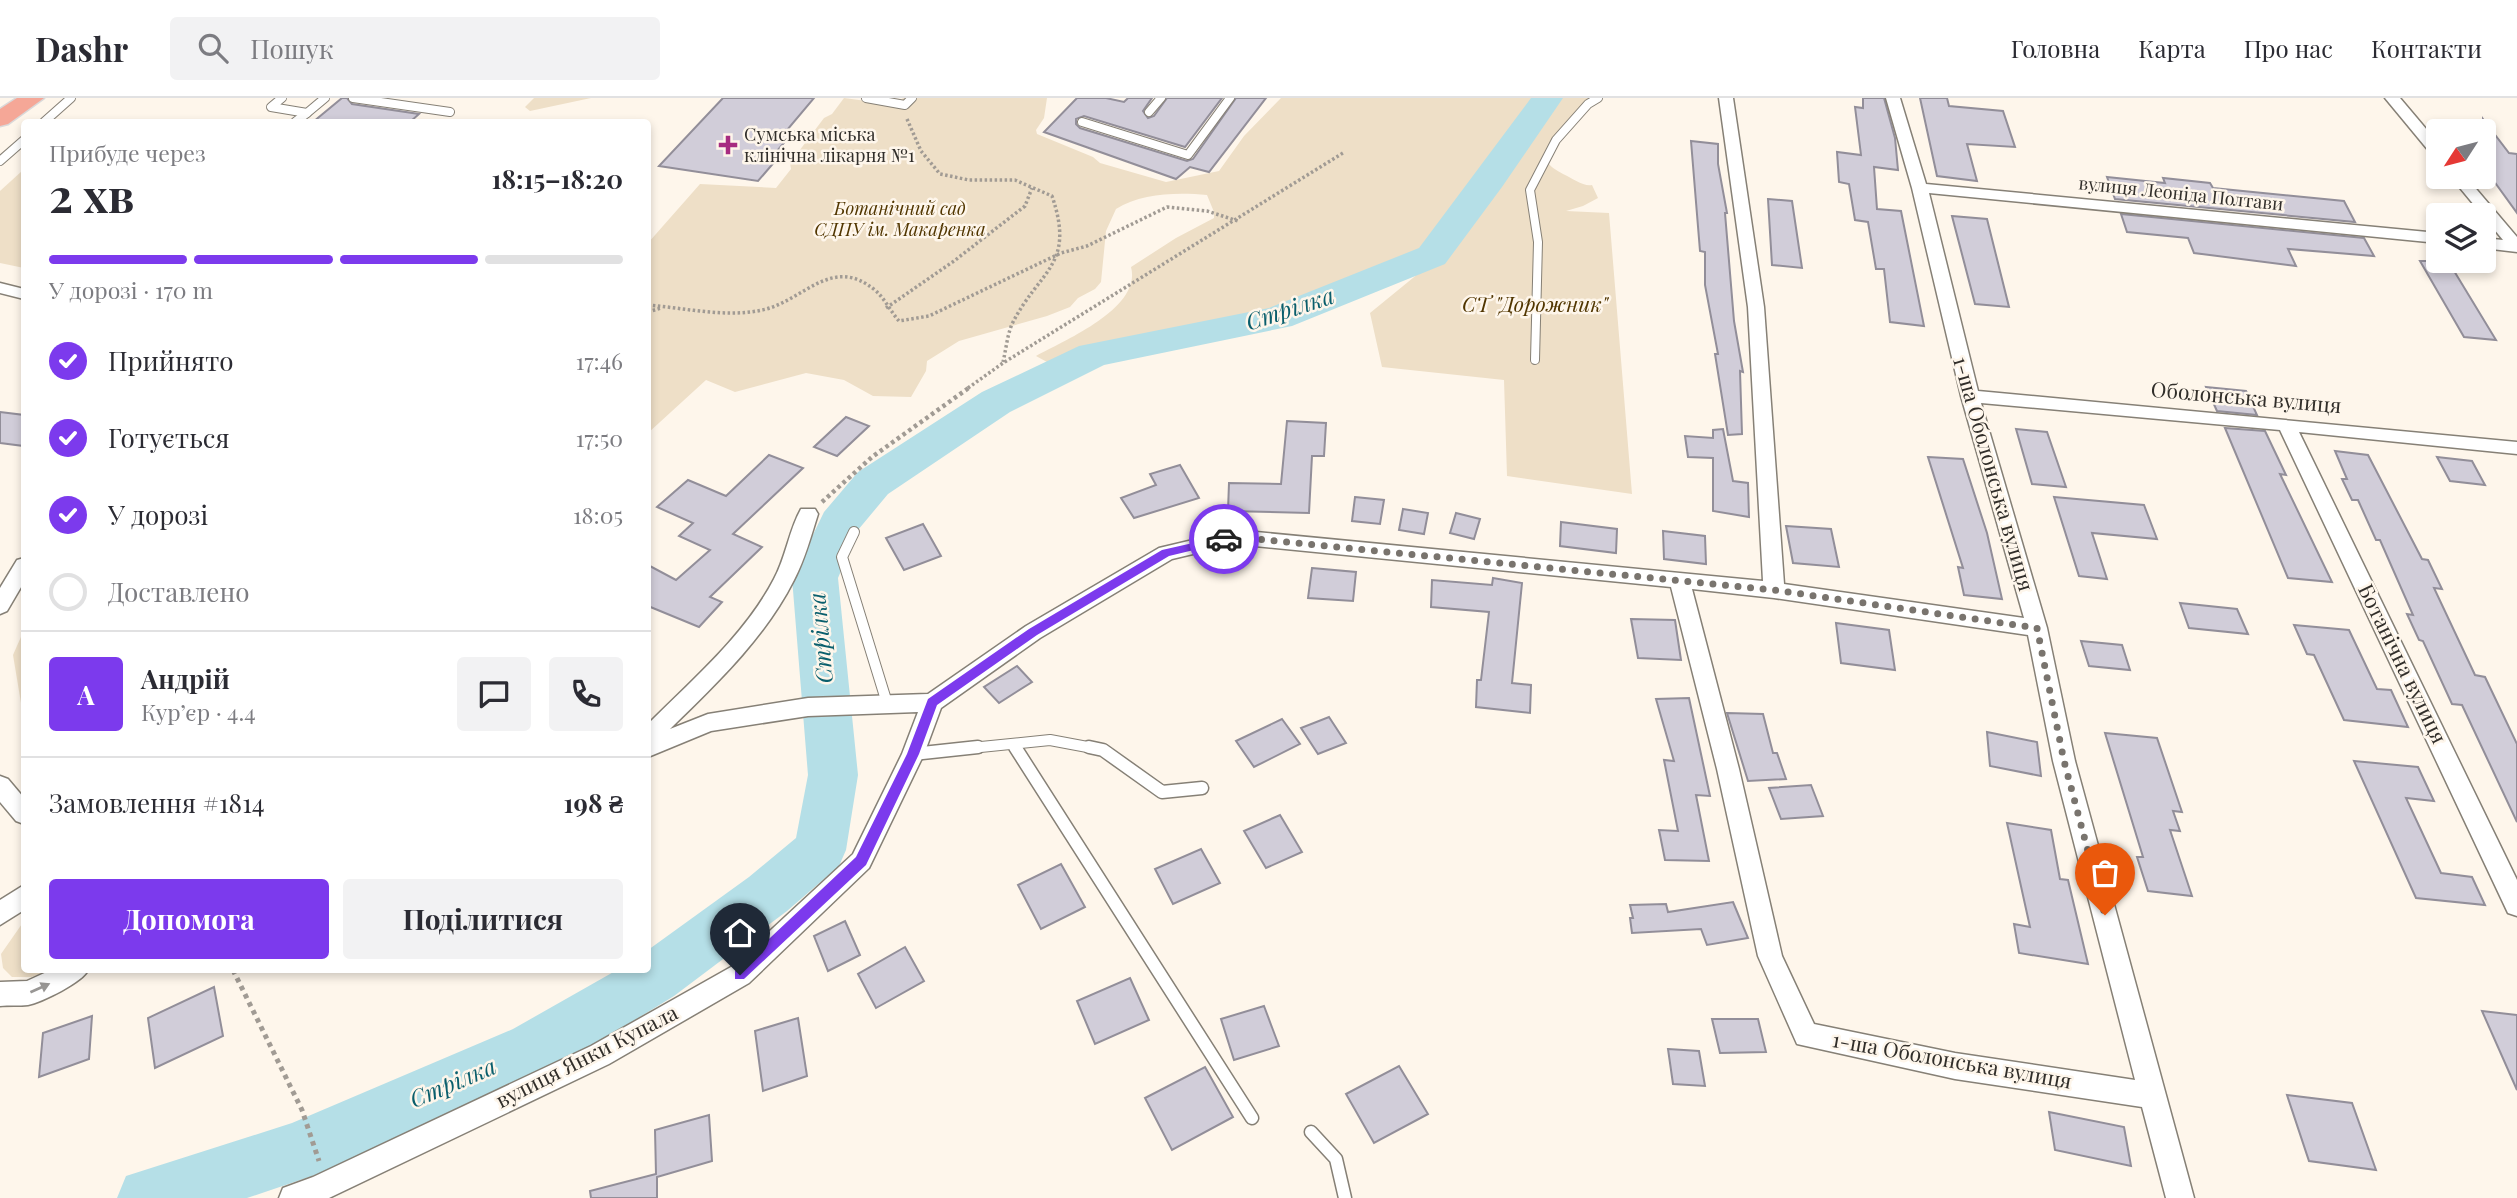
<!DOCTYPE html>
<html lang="uk">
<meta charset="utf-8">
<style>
body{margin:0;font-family:"Playfair Display",serif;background:#f2f2f3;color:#2b2b33;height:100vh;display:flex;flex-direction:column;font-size:26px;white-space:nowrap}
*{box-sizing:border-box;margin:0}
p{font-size:23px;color:#7c7c81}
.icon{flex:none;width:38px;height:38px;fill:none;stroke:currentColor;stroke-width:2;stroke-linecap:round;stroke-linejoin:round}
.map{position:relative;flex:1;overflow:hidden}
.details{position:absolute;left:21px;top:21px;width:630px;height:854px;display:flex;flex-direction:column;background:#fff;border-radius:7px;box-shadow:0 4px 10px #0003}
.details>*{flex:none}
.needle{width:46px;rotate:234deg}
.controls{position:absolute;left:2426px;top:21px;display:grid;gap:14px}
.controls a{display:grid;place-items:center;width:70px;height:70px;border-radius:7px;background:#fff;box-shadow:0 4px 10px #0003;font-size:35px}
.pin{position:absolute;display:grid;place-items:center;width:60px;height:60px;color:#fff;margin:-72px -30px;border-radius:50% 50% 50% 0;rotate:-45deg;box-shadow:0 0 7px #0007}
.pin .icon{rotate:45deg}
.courier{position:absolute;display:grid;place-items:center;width:70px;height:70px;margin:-35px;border:5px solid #7c3aed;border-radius:50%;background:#fff;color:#222;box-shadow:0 2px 9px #0007}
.headline em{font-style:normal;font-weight:700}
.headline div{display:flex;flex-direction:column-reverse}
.headline{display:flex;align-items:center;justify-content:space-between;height:119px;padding:0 28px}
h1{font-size:46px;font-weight:700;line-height:52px}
.bar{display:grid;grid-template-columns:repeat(4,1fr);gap:10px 7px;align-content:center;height:84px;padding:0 28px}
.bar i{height:9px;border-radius:5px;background:#e1e1e2}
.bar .current{background:#7c3aed}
.bar p{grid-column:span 4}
.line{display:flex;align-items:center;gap:18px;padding:0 28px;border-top:2px solid #e1e1e2}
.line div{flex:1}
.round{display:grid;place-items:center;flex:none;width:74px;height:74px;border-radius:7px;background:#f2f2f3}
ol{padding:0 28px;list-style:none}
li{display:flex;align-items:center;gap:21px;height:77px}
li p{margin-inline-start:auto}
li .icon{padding:7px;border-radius:50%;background:#7c3aed;color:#fff;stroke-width:4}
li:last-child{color:#7c7c81}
li i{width:38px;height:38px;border:4px solid #e1e1e2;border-radius:50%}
.cta{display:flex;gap:14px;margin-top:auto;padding:14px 28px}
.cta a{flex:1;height:80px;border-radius:7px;background:#7c3aed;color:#fff;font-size:28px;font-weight:700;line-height:80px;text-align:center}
.cta a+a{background:#f2f2f3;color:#2b2b33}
header{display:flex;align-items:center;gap:42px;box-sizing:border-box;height:98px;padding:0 35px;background:#fff;border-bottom:2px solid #e1e1e2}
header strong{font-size:33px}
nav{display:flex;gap:38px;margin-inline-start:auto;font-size:24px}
.search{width:490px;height:63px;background:#f2f2f3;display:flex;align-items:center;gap:18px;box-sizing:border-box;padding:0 24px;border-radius:7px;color:#7c7c81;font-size:26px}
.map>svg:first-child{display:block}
.green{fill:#eedfc7}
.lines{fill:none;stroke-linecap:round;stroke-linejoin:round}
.river{fill:#b5dfe7;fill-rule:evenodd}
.building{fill:#d1cdd9;stroke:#928e99;stroke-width:2}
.service-far2-casing{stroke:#868076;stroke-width:10}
.service-far1-casing{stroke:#868076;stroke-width:12}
.service-casing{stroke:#868076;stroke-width:15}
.minor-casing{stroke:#868076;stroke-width:3}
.primary-casing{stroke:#dad9d9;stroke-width:3}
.path-far2{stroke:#a19b94;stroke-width:3.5;stroke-dasharray:2.5 2.5;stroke-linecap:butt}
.path-far1{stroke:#a19b94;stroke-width:4.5;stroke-dasharray:3.5 3.5;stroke-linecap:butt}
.path{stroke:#a19b94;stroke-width:5;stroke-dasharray:4.5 4.5;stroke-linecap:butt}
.service-far2{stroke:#fff;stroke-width:8}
.service-far1{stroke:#fff;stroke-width:10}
.service{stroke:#fff;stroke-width:12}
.minor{fill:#fff;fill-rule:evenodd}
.primary{fill:#f5a797;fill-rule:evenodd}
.oneway{fill:#989694}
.route{fill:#7c3aed}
.done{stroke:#79746e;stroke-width:7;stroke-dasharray:0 12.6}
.poi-dot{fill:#a72c81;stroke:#fef6eb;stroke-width:2.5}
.labels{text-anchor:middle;stroke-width:5;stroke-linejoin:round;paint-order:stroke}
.far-poi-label{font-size:18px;fill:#312e2a;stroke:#fef6eb;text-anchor:start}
.far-street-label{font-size:18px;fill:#312e2a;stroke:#fef6eb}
.far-park-label{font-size:18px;font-style:italic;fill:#513600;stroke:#fef6eb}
.park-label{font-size:21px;font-style:italic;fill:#513600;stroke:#fef6eb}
.street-label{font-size:21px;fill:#312e2a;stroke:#fef6eb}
.water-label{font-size:23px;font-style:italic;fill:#095e6c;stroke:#fef6eb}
</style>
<header>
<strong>Dashr</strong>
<div class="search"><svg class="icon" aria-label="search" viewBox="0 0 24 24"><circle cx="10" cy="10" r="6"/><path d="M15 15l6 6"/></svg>Пошук</div>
<nav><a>Головна</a><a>Карта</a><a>Про нас</a><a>Контакти</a></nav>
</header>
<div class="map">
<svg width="2517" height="1100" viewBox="0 0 2517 1100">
<rect width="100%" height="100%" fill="#fef6eb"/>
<!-- green -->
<g class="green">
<polygon points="534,0 591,0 530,13 525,9"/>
<path d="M 844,0 L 896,7 L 903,0 L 1047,0 L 1044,20 L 1036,32 L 1037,36 L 1093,59 L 1100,65 L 1166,84 L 1219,73 L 1244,38 L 1281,0 L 1590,0 C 1577,13 1543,43 1547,62 C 1549,69 1558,73 1563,76 C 1572,80 1584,89 1592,87 L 1598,100 L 1583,108 L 1566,113 L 1609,115 L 1632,396 L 1507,378 L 1504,282 L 1382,269 L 1370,215 L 1419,175 L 1230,237 L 1177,242 L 1058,270 L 1036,258 C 1065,242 1142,210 1131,169 L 1176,140 L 1214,120 L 1214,114 L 1207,97 C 1178,94 1141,95 1116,111 L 1106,133 L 1101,184 L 1095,191 L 1078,200 L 1070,209 L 1047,218 L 959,243 L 927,263 L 926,273 L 911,299 L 873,298 L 844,282 L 806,275 L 735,294 L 706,282 L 648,335 L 648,145 L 700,86 L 776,90 L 791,71 L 790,65 L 824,20 L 832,16 Z"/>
<polygon points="22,73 24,73 24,170 0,165 0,93"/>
<polygon points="24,532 24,623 13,557"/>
<polygon points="24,823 24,872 53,872 31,879 12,879 3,870 1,856"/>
</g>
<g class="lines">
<!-- river -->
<polygon class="river" points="1531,0 1563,0 1502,89 1445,166 1292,228 1104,267 1010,314 888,396 858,432 838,480 858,677 846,752 839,768 787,813 674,898 555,971 315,1077 247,1100 117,1100 126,1078 292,1025 513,931 617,872 648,872 648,852 749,779 796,740 808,677 792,480 824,414 858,374 982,294 1079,248 1269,210 1419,150"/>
</g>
<!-- building -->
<g class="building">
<polygon points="342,0 347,0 352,6 419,16 410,24 313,24"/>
<polygon points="723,0 814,0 787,32 794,33 771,60 777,61 758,83 659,68"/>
<polygon points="1077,0 1106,0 1124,4 1128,0 1152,0 1143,13 1148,20 1154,18 1167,0 1222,0 1185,49 1084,18 1076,21 1076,26 1080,30 1187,63 1193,61 1236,0 1266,0 1209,74 1190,69 1176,81 1044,34"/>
<polygon points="1863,0 1884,0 1895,40 1898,72 1874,69 1877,111 1901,113 1924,228 1890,224 1884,171 1876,171 1868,124 1855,122 1849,86 1839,84 1837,54 1861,57 1855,9 1863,10"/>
<polygon points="1920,0 1947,0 1949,8 2003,13 2015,49 1967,46 1977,83 1937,78"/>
<polygon points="2483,21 2509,55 2517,56 2517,115 2483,68"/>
<polygon points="1691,43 1718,46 1718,66 1727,115 1725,115 1734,223 1743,274 1740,273 1742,336 1728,337 1715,256 1718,256 1705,187 1705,154 1700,153"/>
<polygon points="2107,79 2165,85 2163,80 2210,85 2213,90 2344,103 2355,124 2115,101"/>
<polygon points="1768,101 1792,103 1802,170 1772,167"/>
<polygon points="2121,116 2364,140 2374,158 2288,151 2296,168 2194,155 2188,140 2127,134"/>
<polygon points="1952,118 1987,121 2009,209 1975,206"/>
<polygon points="2420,163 2448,163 2496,242 2464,239"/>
<polygon points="2206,289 2246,293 2257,317 2217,313"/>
<polygon points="0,314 24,317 24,348 0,345"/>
<polygon points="846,319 869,328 837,358 814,349"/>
<polygon points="1287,323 1326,325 1324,358 1312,358 1309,415 1228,413 1229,385 1281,386"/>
<polygon points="2225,330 2265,333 2286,377 2280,376 2332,484 2288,480"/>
<polygon points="1723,331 1733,383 1748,385 1749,419 1713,413 1713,360 1688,359 1685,338 1713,340 1713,332"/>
<polygon points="2016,331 2047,334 2066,389 2032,386"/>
<polygon points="2335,353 2368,357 2422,461 2428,462 2442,491 2434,490 2475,577 2485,579 2517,646 2517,724 2462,607 2452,606 2423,543 2419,542 2407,516 2413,517 2380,442 2376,442 2358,402 2352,402 2342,381 2347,381"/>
<polygon points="769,357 803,370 733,436 762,449 710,499 722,504 699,529 648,508 648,467 676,482 710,452 679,438 693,425 657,409 688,382 726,398"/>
<polygon points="1928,359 1963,361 1987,435 2002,501 1964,497 1958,469 1963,470"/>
<polygon points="2437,359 2472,363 2485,387 2450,383"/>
<polygon points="1180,367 1199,400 1134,420 1121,400 1156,387 1150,376"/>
<polygon points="1355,399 1384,402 1380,426 1352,423"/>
<polygon points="2054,399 2144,407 2157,441 2092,435 2107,481 2079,478"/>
<polygon points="1403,411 1428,415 1424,436 1399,432"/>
<polygon points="1456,415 1480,421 1474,441 1450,435"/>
<polygon points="1561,424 1617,431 1616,455 1560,448"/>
<polygon points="923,426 941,458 904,472 886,440"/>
<polygon points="1786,428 1831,431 1839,469 1793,465"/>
<polygon points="1663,433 1705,438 1706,466 1664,461"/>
<polygon points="1312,470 1356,474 1353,503 1308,500"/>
<polygon points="1493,480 1522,485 1512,585 1531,587 1530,615 1476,609 1477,582 1481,582 1489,514 1431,509 1432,482 1492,487"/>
<polygon points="2180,505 2237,511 2248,536 2189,530"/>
<polygon points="1631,521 1675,522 1681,562 1638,560"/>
<polygon points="1836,525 1889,532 1895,572 1841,565"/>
<polygon points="2294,527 2349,532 2377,591 2391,592 2408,629 2344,622 2314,557 2307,556"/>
<polygon points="2081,543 2122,547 2130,572 2089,568"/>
<polygon points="1017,568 1032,584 999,605 984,589"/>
<polygon points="1689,600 1710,698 1696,697 1709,763 1665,762 1659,732 1678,733 1664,662 1674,663 1656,601"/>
<polygon points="1727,615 1763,616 1773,655 1777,655 1786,681 1748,683"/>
<polygon points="1329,619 1346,645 1318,656 1301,630"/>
<polygon points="1282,621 1300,646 1254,669 1236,643"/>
<polygon points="1987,634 2037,644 2041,678 1990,668"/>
<polygon points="2105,635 2157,640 2182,714 2173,713 2180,733 2170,732 2192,798 2148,793 2137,759 2143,759"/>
<polygon points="2354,663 2418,669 2434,703 2406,700 2441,775 2472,779 2485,807 2416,800"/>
<polygon points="1811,687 1823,718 1781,721 1769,690"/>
<polygon points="1280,717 1302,754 1266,770 1244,733"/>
<polygon points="2007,725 2051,732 2060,781 2068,782 2088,866 2019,855 2014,826 2030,829"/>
<polygon points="1201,751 1220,785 1173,806 1155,771"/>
<polygon points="1061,766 1085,809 1041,831 1018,787"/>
<polygon points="1733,804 1748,840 1707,847 1701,831 1632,835 1630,820 1633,820 1630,807 1666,806 1668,814"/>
<polygon points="845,823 860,857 828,873 814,838"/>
<polygon points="905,849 924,883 876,910 858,876"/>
<polygon points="1130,880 1149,922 1095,946 1077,903"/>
<polygon points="214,889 223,938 155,970 148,920"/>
<polygon points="1264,908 1279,948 1234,962 1221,921"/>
<polygon points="2482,913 2517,917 2517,992"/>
<polygon points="92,918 89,961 39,979 43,935"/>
<polygon points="798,920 807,978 763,993 755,933"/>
<polygon points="1712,921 1758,921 1766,954 1720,955"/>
<polygon points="1668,951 1699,953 1705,988 1673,986"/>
<polygon points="1399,968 1428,1016 1374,1045 1346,996"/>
<polygon points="1205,969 1233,1019 1172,1052 1145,1000"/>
<polygon points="2287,997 2352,1005 2376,1072 2309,1063"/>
<polygon points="2049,1014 2124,1029 2131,1068 2055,1052"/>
<polygon points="709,1017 712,1063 657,1079 657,1100 591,1100 590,1093 656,1076 655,1032"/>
</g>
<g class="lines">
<!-- service-far2 casing -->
<g class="service-far2-casing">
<g id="service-far2">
<polyline points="282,0 271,9 307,15 325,0"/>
<polyline points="353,0 450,14"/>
<polyline points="866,0 905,7 912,0"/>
<polyline points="1149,14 1161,0"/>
<polyline points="44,24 71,0"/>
<polyline points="295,24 307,15"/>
<polyline points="1082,24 1188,57 1230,0"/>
<polyline points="0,63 24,42"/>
<polyline points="1535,262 1538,144 1530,92 1556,42 1588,6 1598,0"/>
</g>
</g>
<!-- service-far1 casing -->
<g class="service-far1-casing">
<g id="service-far1">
<polyline points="854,434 842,459 887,605"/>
<polyline points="1013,646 1016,651"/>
<polyline points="961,651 1050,642 1098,651"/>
</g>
</g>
<!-- service casing -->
<g class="service-casing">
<g id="service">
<polyline points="1015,649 1252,1020"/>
<polyline points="1089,649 1103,652 1162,694 1202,690"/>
<polyline points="913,656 978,649"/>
<polyline points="1311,1034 1336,1061 1345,1100"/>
</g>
</g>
<!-- minor casing -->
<g class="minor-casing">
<g id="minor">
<path d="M 1719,0 L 1733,0 L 1764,209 L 1784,486 L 2024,520 L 1961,298 L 1912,90 L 1886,0 L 1900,0 L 1926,86 L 2438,135 L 2438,145 L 1929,95 L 1978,293 L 2517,344 L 2517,356 L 2299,334 L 2517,782 L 2517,818 L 2508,815 L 2280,332 L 1981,305 L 2047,530 L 2075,663 L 2194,1100 L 2166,1100 L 2142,1009 L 1955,981 L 1797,946 L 1758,858 L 1717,671 L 1671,489 L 1235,446 L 1172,461 L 1040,540 L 941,610 L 924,656 L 869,770 L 749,885 L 609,966 L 329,1100 L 279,1100 L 283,1090 L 313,1079 L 591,948 L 731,869 L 853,756 L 902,656 L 918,614 L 808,618 L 711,633 L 648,659 L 648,626 C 692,582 745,537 774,481 C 786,459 789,432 801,411 L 815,411 L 818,416 C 811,438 805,461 794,482 C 765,540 716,586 670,631 L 708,616 L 808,600 L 928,596 L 1026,528 L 1159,450 L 1235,432 L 1763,483 L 1748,209 ZM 1692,491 L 1774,500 L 2028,537 L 2053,663 L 2135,982 L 1955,955 L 1814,926 L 1782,858 L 1739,671 Z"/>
<polygon points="2385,0 2400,0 2438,45 2438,59 2433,58"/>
<polygon points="2451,79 2466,79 2517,139 2517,154 2483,150 2483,140 2503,142"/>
<polygon points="0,185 24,191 24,201 0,195"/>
<polygon points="24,460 24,484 7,513 0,516 0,490 17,462"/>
<polygon points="0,678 8,681 24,700 24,726 16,723 0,704"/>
<polygon points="24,787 24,812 0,827 0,802"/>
<path d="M 51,872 L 88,872 C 83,884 42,904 28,907 C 19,908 9,907 0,908 L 0,884 L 27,883 Z"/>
</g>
</g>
<!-- primary casing -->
<g class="primary-casing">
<polygon id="primary" points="17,0 44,0 8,26 0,28 0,11"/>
</g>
<!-- path-far2 -->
<g class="path-far2">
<path d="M 907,21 L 921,53 L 940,76 L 969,82 L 1015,82 L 1052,98 C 1076,168 1039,172 1012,226 C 1007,238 1006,252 1003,264"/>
<path d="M 648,207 C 685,210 726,220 762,212 C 803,204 832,155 876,193 C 885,201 891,214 899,223 L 929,218 L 1061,155 L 1087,148 L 1167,109 L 1207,113 L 1238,123"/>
<polyline points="886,210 954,163 1025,108 1032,90"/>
<polyline points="648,214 661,210"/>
<polyline points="968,290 1003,265 1343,55"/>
</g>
<!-- path-far1 -->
<polyline class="path-far1" points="822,404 872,359 970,289"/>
<!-- path -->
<polyline class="path" points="233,872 302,1012 319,1063"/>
<!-- service-far2 -->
<use href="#service-far2" class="service-far2"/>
<!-- service-far1 -->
<use href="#service-far1" class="service-far1"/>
<!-- service -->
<use href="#service" class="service"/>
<!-- minor -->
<use href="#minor" class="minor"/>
<!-- primary -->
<use href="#primary" class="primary"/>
</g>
<!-- one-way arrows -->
<defs><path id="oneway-solid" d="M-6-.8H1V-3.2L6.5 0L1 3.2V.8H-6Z" transform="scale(1.75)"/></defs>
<use class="oneway" href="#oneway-solid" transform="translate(40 890) rotate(-24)"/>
<!-- route -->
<polygon class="route" points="1224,438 1229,441 1227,444 1169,458 1037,537 937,607 919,656 866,767 744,881 735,881 735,873 856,759 907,656 928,601 1029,531 1162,452"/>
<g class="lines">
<!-- done -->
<polyline class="done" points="1224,441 1235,439 1774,492 2037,530 2064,663 2105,817"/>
</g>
<!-- markers -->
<path class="poi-dot" d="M724.5 36.5h7v7h7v7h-7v7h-7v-7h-7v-7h7z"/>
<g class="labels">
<!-- far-poi labels -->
<g class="far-poi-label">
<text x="744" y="43">Сумська міська<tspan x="744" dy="21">клінічна лікарня №1</tspan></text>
</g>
<!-- far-street labels -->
<g class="far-street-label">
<text transform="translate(2181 96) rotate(6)" y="6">вулиця Леоніда Полтави</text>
</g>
<!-- far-park labels -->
<g class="far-park-label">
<text x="900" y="117">Ботанічний сад<tspan x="900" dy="21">СДПУ ім. Макаренка</tspan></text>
</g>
<!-- park labels -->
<g class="park-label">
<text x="1535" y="214">СТ "Дорожник"</text>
</g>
<!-- street labels -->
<g class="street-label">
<text transform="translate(2246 300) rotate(5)" y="7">Оболонська вулиця</text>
<text transform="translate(1993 376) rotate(74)" y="7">1-ша Оболонська вулиця</text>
<text transform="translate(2402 566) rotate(64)" y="7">Ботанічна вулиця</text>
<text transform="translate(587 959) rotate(-27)" y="7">вулиця Янки Купала</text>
<text transform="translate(1952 963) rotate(10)" y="7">1-ша Оболонська вулиця</text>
</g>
<!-- water labels -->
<g class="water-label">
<text transform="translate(1290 211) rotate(-18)" y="8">Стрілка</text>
<text transform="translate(821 540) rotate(-95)" y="8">Стрілка</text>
<text transform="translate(453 985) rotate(-23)" y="8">Стрілка</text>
</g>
</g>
</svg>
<div class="controls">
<a><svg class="needle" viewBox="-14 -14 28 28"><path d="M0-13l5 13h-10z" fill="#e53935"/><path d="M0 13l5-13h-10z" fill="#7c7c81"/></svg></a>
<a><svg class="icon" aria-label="layers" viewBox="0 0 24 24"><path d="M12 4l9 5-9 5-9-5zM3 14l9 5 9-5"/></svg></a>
</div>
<div class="pin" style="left:2105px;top:817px;background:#ea580c"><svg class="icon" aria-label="bag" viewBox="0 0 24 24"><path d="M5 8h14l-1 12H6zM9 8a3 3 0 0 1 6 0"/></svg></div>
<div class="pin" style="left:740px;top:877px;background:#1f2937"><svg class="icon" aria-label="home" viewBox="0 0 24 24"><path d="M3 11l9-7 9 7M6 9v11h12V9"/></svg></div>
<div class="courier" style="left:1224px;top:441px"><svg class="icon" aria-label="car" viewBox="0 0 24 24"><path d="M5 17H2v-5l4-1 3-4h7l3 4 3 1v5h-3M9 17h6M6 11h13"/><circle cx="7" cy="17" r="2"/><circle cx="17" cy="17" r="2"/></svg></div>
<section class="details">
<div class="headline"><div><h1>2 хв</h1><p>Прибуде через</p></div><em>18:15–18:20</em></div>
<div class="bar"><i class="current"></i><i class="current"></i><i class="current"></i><i></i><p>У дорозі · 170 m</p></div>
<ol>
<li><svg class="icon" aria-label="check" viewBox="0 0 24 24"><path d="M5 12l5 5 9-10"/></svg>Прийнято<p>17:46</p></li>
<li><svg class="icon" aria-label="check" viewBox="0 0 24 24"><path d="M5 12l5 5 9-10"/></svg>Готується<p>17:50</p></li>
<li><svg class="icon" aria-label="check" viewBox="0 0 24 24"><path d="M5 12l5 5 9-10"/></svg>У дорозі<p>18:05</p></li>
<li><i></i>Доставлено</li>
</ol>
<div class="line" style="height:126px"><b class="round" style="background:#7c3aed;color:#fff">А</b><div><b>Андрій</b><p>Кур’єр · 4.4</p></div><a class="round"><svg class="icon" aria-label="chat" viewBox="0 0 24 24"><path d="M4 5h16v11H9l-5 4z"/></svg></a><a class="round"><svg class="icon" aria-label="phone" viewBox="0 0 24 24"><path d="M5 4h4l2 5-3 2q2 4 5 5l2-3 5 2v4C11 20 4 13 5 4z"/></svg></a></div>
<div class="line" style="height:91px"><div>Замовлення #1814</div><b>198 ₴</b></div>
<div class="cta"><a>Допомога</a><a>Поділитися</a></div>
</section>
</div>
